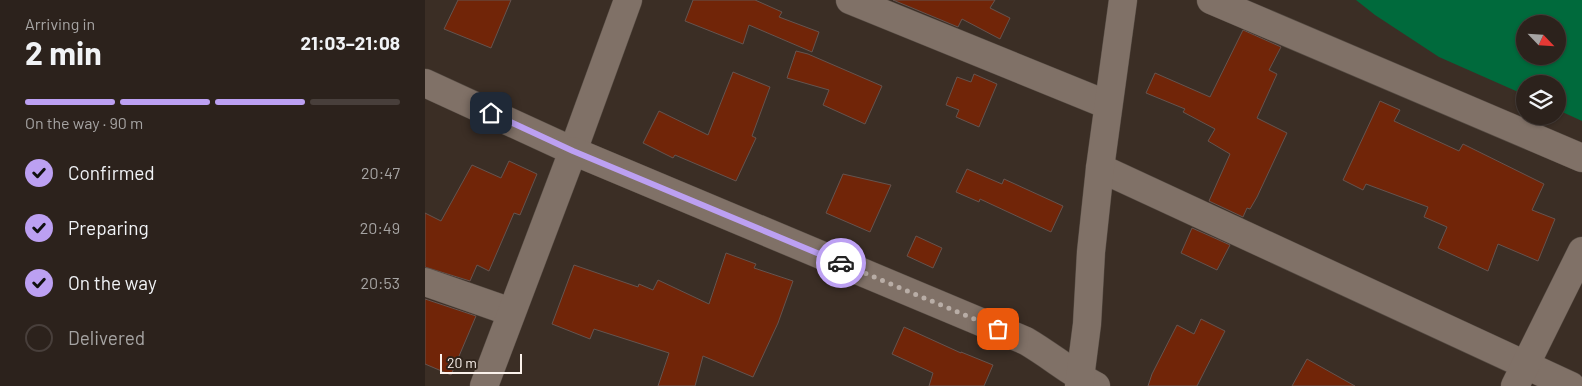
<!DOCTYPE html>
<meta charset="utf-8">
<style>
body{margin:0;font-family:Barlow,sans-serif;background:#342a25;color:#f1f3f6;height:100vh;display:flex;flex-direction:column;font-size:19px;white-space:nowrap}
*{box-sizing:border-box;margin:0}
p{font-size:16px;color:#a6a4a3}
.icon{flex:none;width:28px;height:28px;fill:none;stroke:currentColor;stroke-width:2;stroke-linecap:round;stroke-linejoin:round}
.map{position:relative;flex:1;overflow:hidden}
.side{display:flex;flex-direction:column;background:#2c221c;width:425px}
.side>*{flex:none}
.needle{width:32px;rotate:115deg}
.controls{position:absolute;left:1091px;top:15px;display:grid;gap:10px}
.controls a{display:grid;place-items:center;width:50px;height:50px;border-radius:50%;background:#2c221c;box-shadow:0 1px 4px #0004,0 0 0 1px #483f3b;font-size:25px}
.scale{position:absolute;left:15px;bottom:12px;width:82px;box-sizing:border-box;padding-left:5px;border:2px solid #fbf2ec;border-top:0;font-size:14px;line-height:18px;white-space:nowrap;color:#fbf2ec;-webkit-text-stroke:4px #30241b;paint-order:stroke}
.pin{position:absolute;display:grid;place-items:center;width:42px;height:42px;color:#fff;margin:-21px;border-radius:10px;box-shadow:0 2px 8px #0006}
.courier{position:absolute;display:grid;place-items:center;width:50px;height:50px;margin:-25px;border:4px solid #bca0f2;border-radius:50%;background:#fff;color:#222;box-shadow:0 1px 6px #0007}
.head em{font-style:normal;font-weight:700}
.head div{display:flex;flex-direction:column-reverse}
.head{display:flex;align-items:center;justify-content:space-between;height:85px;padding:0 25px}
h1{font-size:32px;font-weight:700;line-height:38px}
.bar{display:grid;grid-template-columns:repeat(4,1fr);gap:8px 5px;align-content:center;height:60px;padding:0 25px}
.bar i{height:6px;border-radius:4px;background:#483f3b}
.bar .on{background:#bca0f2}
.bar p{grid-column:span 4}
ol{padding:0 25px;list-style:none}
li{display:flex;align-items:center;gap:15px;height:55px}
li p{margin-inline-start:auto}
li .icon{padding:5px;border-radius:50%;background:#bca0f2;color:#111;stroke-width:4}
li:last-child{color:#a6a4a3}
li i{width:28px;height:28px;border:2px solid #483f3b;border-radius:50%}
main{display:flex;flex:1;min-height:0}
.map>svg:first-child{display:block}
.forest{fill:#006a3c;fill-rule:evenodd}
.building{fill:#712508;stroke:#65544f}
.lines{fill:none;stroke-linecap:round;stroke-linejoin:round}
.minor-casing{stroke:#554b43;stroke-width:29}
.minor{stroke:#807167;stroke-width:28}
.done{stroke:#b8ada6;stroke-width:5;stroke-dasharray:0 9}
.route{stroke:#bca0f2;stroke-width:6}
</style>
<main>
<section class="side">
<div class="head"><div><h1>2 min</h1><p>Arriving in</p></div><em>21:03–21:08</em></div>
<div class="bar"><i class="on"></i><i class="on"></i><i class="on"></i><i></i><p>On the way · 90 m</p></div>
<ol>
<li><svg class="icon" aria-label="check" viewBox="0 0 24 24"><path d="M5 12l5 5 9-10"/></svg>Confirmed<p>20:47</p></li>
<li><svg class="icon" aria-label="check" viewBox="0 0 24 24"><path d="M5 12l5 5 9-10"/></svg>Preparing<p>20:49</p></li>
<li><svg class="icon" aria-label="check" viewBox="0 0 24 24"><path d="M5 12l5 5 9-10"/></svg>On the way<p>20:53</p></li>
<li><i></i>Delivered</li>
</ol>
</section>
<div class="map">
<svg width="1157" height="386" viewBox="0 0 1157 386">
<rect width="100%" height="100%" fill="#3b2e25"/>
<!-- forest -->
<path class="forest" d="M 931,0 L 1157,0 L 1157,121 L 1133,110 L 1132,84 L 1100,84 L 1100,95 L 1014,57 L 950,15 ZM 1100,24 L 1132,24 L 1132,56 L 1100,56 Z"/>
<!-- building -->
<g class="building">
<polygon points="33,0 86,0 66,48 19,29"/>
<polygon points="268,0 330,0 357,12 354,17 394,32 387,52 324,25 318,44 260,21"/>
<polygon points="468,0 570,0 565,8 585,18 575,39 537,19 533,27"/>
<polygon points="818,30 856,47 844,70 852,74 832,118 862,133 832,197 825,209 822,208 818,217 784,201 805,154 783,141 790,129 758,112 760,109 721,93 730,73 785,97"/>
<polygon points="371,51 383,54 457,86 440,124 398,105 404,90 362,78"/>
<polygon points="308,72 345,87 327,136 331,138 311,181 250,155 248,158 218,143 234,111 283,135"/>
<polygon points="549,74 572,84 554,127 531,117 534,110 521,105 532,77 546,82"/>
<polygon points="955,101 975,110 969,121 1034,151 1038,144 1119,184 1107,210 1130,219 1113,261 1073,244 1063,271 1013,248 1022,227 999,217 1003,207 941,184 938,190 918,180"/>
<polygon points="84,161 112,174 95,215 89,213 64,271 52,265 45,281 0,267 0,213 16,221 47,165 76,178"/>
<polygon points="542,169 577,184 579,179 638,206 626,232 555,199 554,202 531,192"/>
<polygon points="418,174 466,185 445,232 401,213"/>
<polygon points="767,228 805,245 792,270 756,253"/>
<polygon points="491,236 517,248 508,268 482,256"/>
<polygon points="301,253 331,264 329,268 368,281 353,323 328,377 278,356 270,386 233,386 244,353 169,329 165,339 127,324 149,265 213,287 214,284 228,290 233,280 284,304"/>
<polygon points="0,299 51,316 26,375 0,364"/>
<polygon points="776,319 800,331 772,386 723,386 727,374 752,325 769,334"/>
<polygon points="479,327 536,353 536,352 568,365 559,386 504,386 508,373 467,354"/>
<polygon points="882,359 930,386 867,386"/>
</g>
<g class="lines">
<!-- minor casing -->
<g class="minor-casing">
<g id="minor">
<polyline points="425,0 683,105"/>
<polyline points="786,0 1157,158"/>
<polyline points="0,83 148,151 203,0"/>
<polyline points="675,168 1146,386"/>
<polyline points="0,282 86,312"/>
<path d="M 59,386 L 148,151 L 601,341 C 625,355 646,373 671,386"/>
<polyline points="654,386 662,324 666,252 675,168 698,0"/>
<polyline points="1090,386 1157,251"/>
</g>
</g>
<!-- minor -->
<use href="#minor" class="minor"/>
</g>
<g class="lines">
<!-- done -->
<polyline class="done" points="416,263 573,329"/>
<!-- route -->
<polyline class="route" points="66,113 148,151 416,263"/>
</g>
</svg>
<div class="controls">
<a><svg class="needle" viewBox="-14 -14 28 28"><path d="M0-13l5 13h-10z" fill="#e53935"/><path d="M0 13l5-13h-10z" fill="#a6a4a3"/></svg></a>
<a><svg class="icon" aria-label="layers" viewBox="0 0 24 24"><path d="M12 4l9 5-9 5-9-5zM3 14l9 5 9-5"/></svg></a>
</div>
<div class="scale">20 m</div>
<div class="pin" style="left:573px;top:329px;background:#ea580c"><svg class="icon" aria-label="bag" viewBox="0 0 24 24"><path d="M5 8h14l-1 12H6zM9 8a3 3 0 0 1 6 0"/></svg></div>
<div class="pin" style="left:66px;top:113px;background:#1f2937"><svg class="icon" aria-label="home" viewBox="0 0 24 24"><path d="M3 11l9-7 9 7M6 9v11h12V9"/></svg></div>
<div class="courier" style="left:416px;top:263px"><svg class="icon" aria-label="car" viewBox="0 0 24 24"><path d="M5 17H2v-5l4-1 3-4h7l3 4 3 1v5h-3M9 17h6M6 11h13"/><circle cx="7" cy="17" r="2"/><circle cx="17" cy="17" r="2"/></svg></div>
</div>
</main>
